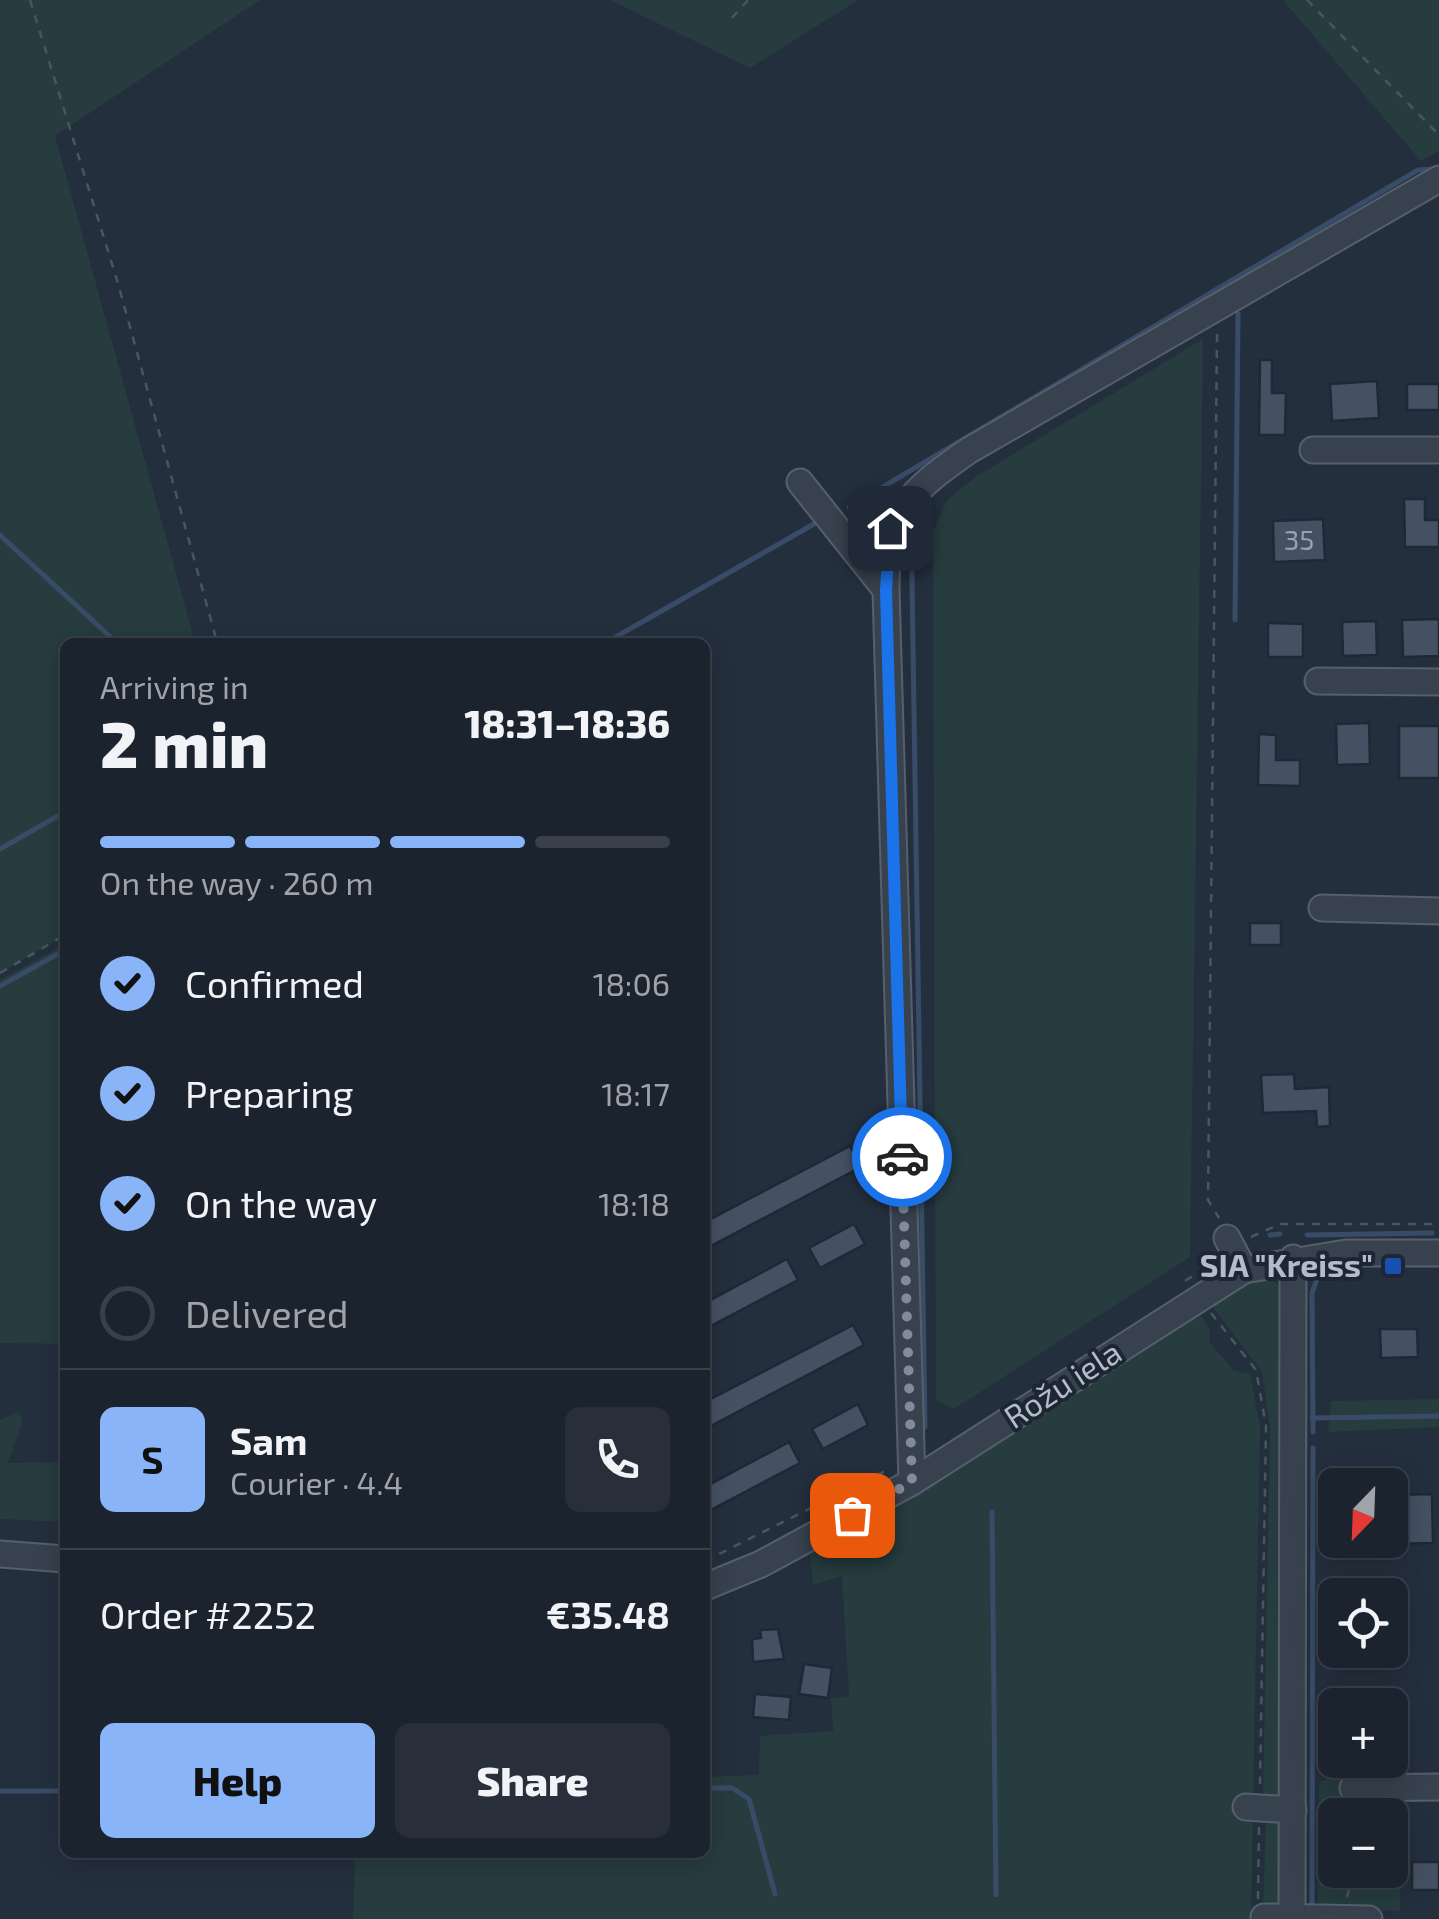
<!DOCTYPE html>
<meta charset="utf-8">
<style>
body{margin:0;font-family:"Exo 2",sans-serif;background:#282f3a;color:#f1f3f6;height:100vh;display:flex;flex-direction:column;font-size:38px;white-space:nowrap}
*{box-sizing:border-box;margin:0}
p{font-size:32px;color:#a0a4aa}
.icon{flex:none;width:55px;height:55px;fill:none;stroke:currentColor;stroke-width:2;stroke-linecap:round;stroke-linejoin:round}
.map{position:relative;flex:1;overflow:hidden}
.details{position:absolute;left:60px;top:638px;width:650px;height:1220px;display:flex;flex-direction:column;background:#1b232e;border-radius:15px;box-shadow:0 5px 25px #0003,0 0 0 2px #39404a}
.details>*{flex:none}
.needle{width:65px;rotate:203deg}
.controls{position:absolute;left:1318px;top:1468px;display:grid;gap:20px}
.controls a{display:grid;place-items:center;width:90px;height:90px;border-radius:15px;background:#1b232e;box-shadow:0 5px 25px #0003,0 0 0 2px #39404a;font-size:50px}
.pin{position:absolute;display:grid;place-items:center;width:85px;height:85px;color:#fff;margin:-42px;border-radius:20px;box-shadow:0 5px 15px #0006}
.courier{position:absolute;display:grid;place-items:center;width:100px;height:100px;margin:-50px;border:8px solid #1a73e8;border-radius:50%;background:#fff;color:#222;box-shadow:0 2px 12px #0007}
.summary em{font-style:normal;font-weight:800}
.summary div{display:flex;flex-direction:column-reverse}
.summary{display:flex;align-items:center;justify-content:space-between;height:170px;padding:0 40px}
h1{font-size:65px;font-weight:800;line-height:75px}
.bar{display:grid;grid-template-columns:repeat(4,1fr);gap:15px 10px;align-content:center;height:120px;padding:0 40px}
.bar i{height:12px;border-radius:8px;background:#39404a}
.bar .active{background:#8ab4f8}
.bar p{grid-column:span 4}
.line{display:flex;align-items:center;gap:25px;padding:0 40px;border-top:2px solid #39404a}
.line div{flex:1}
.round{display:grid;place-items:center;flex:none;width:105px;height:105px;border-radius:15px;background:#282f3a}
ol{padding:0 40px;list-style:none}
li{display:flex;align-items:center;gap:30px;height:110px}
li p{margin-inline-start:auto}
li .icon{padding:10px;border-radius:50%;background:#8ab4f8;color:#111;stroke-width:4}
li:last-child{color:#a0a4aa}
li i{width:55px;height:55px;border:5px solid #39404a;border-radius:50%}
.button{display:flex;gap:20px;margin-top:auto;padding:20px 40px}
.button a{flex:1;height:115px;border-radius:15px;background:#8ab4f8;color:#111;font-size:40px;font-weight:800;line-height:115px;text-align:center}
.button a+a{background:#282f3a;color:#f1f3f6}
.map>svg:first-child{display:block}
.green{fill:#263c3f}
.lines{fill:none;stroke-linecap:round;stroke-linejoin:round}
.stream{stroke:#394c67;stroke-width:5}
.building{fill:#455162;stroke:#1f2835;stroke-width:2.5}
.minor-casing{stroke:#565f6c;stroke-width:29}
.path{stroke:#44595c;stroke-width:2.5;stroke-dasharray:8 8;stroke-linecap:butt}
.minor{stroke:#38414e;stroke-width:25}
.done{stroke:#828b98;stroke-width:10;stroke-dasharray:0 18}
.route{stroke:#1a73e8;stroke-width:12}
.transit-dot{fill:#1a4fb4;stroke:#1d2633;stroke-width:4}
.labels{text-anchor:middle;stroke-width:8;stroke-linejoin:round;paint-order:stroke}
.number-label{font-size:28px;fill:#98a1af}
.poi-label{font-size:32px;font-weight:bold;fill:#b4bcc9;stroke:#1d2633;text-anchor:end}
.street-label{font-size:32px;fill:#b4bcc9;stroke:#1d2633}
</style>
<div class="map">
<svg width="1439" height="1919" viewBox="0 0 1439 1919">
<rect width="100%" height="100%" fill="#242f3e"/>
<!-- green -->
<g class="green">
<polygon points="0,0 260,0 55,136 195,642 65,642 65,935 0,973"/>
<polygon points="610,0 858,0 750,68"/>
<polygon points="1283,0 1439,0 1439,151 1421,161"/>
<polygon points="1203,339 1190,1257 954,1409 936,1400 933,531 947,500 977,476"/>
<polygon points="65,944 65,1344 0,1343 0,980"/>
<polygon points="1270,1278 1282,1288 1281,1798 1263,1798 1270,1429 1262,1371 1210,1304 1240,1285"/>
<polygon points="1198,1311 1210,1330 1209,1341 1234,1371 1250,1374 1260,1426 1251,1919 353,1919 355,1853 705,1852 705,1777 759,1775 760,1736 833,1731 831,1698 849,1696 842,1576 813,1585 810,1552"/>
<polygon points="1439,1399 1439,1427 1328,1432 1331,1401"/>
<polygon points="18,1412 23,1420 8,1463 65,1462 65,1522 0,1519 0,1420"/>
<polygon points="1325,1780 1343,1780 1345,1815 1335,1815 1335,1870 1390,1870 1390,1815 1364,1815 1365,1807 1375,1801 1400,1801 1400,1911 1318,1907 1319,1782"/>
<polygon points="1266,1814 1281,1816 1278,1910 1263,1909"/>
</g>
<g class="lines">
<!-- stream -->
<g class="stream">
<polyline points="849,507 1418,170 1434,169"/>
<polyline points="911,516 925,1427"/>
<polyline points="0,535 116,642"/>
<polyline points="1235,620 1238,314"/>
<polyline points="607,642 814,524"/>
<polyline points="0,849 65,812"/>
<polyline points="0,986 65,950"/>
<polyline points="1270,1235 1280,1234"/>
<polyline points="1307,1235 1432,1233"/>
<polyline points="1312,1418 1439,1416"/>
<polyline points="1313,1432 1312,1293 1318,1276"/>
<polyline points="992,1512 996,1895"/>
<polyline points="705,1788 732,1788 749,1799 775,1894"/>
<polyline points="0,1791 65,1791"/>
<polyline points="1312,1906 1313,1448"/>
</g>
</g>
<!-- building -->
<g class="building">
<polygon points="1260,360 1272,360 1272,393 1286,393 1285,435 1259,435"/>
<polygon points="1377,381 1379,418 1332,421 1330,384"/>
<rect x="1407" y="384" width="32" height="26"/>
<polygon points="1404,499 1425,499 1425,520 1439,520 1439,547 1405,547"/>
<polygon points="1323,519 1325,560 1274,562 1273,521"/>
<polygon points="1439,619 1439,656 1403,657 1402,620"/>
<polygon points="1376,621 1377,655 1343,656 1342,622"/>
<polygon points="1268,623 1303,624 1303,657 1268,657"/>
<polygon points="1369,723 1370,764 1337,765 1336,724"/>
<rect x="1399" y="726" width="40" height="52"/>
<polygon points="1259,734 1276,735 1276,760 1300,760 1300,786 1258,785"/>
<rect x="1250" y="923" width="31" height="22"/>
<polygon points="1294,1074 1295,1089 1329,1087 1330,1126 1317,1127 1316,1111 1263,1113 1261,1075"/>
<polygon points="850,1146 861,1167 705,1249 705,1222"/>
<polygon points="854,1224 865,1244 820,1268 809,1248"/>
<polygon points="787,1259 798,1280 705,1329 705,1303"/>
<polygon points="853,1325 864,1345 705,1429 705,1402"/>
<polygon points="1380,1329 1417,1329 1418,1357 1381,1358"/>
<polygon points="858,1404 868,1425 823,1449 812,1429"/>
<polygon points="789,1442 800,1463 705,1513 705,1487"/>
<polygon points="1432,1494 1433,1543 1392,1544 1390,1495"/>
<polygon points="778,1629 784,1659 753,1662 752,1639 761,1638 760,1630"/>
<polygon points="804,1664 832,1668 828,1698 799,1694"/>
<polygon points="755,1694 791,1697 789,1720 753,1717"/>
<rect x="1390" y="1730" width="19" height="31"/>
<rect x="1412" y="1862" width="27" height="28"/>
</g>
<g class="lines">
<!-- minor casing -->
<g class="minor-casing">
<g id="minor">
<polyline points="1313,450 1439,450"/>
<polyline points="800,482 886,590"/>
<polyline points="1318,681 1439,682"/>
<polyline points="1322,908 1439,911"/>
<polyline points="1227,1238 1244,1270"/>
<path d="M 912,1482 L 886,590 C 886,512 907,494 968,451 L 1439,179"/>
<polyline points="0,1554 65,1559"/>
<polyline points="705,1587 761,1564 912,1482 1244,1270 1346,1253 1439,1253"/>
<polyline points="1353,1788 1439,1787"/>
<polyline points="1246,1807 1293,1810"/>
<polyline points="1264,1917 1369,1919"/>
<polyline points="1292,1919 1293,1258"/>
</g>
</g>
<!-- path -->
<g class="path">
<polyline points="30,0 117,280 217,642"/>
<polyline points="1307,0 1439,135"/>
<polyline points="732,18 748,0"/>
<polyline points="1217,334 1208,1200 1219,1218"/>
<polyline points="0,973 65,935"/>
<polyline points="1251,1237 1280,1224 1439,1224"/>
<polyline points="1185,1281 1216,1261"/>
<polyline points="1211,1313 1256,1370 1266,1426 1260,1784"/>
<polyline points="705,1561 891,1468"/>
<polyline points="1347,1897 1354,1870"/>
<polyline points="1258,1899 1259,1827"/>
</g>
<!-- minor -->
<use href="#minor" class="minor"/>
</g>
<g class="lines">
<!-- done -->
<polyline class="done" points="852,1515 912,1482 902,1157"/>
<!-- route -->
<polyline class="route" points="890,528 886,590 902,1157"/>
</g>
<!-- markers -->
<rect class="transit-dot" x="1383" y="1256" width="20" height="20" rx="5"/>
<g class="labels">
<!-- number labels -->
<g class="number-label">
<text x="1299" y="550">35</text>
</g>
<!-- poi labels -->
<g class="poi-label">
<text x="1373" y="1277">SIA "Kreiss"</text>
</g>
<!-- street labels -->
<g class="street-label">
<text transform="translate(1063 1385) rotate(-33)" y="11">Rožu iela</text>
</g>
</g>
</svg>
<div class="controls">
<a><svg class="needle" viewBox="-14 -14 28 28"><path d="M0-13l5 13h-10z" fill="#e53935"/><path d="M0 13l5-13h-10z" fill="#a0a4aa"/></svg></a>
<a><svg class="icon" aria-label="locate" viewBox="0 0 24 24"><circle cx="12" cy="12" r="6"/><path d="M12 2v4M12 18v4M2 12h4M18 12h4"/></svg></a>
<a>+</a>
<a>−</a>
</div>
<div class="pin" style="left:852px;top:1515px;background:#ea580c"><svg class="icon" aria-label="bag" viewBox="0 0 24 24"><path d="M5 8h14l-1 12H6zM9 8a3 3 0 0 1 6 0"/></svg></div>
<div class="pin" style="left:890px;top:528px;background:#1f2937"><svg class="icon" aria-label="home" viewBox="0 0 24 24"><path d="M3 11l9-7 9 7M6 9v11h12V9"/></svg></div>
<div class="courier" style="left:902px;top:1157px"><svg class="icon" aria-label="car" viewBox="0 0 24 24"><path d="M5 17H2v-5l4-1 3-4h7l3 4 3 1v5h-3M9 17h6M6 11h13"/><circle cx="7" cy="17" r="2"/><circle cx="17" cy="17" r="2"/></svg></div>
<section class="details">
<div class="summary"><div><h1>2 min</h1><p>Arriving in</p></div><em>18:31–18:36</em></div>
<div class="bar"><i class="active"></i><i class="active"></i><i class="active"></i><i></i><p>On the way · 260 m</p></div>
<ol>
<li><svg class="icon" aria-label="check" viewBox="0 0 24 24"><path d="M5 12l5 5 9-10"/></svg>Confirmed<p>18:06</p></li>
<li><svg class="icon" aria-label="check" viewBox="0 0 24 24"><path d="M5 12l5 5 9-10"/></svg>Preparing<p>18:17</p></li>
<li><svg class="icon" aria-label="check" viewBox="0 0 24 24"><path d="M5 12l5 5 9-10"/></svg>On the way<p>18:18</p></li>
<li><i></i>Delivered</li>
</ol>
<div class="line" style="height:180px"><b class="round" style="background:#8ab4f8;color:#111">S</b><div><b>Sam</b><p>Courier · 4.4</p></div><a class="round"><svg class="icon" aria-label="phone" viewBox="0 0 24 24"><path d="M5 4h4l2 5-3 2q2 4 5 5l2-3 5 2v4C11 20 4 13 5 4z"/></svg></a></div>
<div class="line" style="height:130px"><div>Order #2252</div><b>€35.48</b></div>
<div class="button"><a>Help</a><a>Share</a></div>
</section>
</div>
